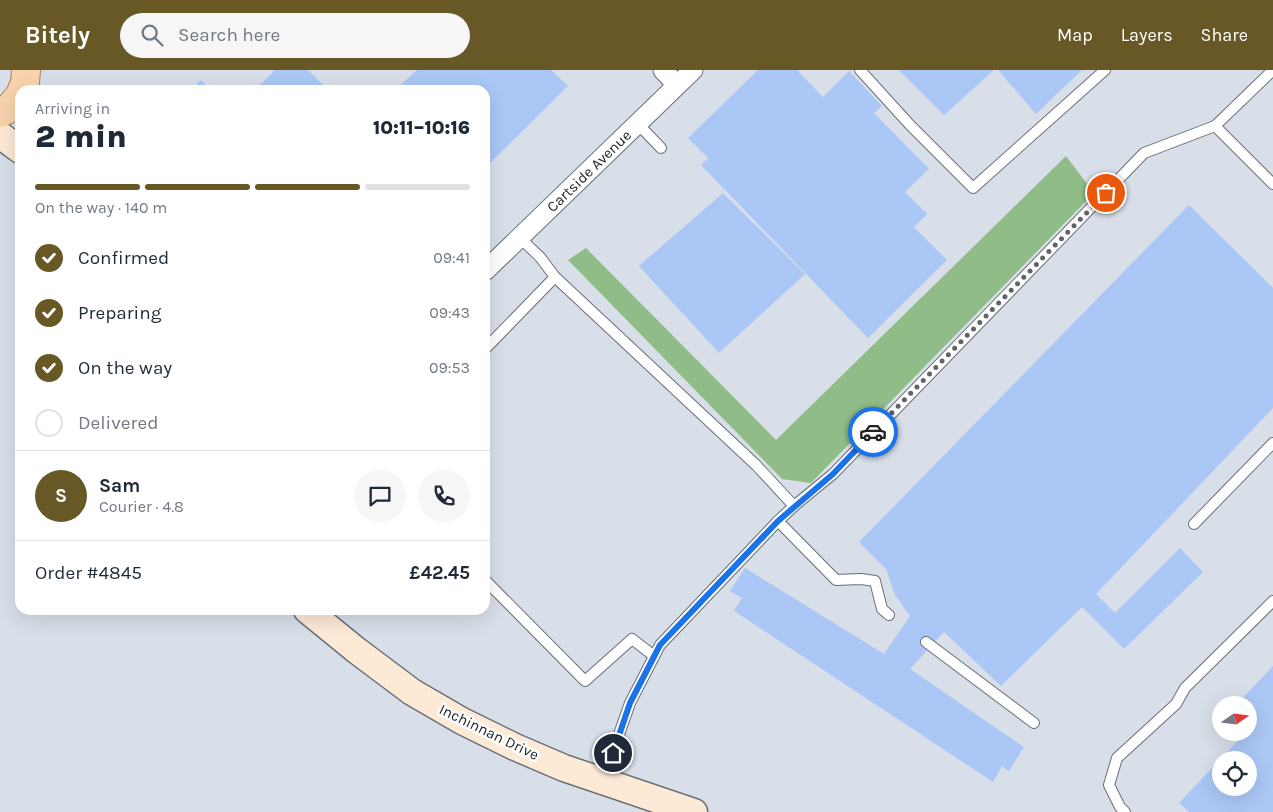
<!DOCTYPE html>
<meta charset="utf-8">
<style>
body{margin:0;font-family:Karla,sans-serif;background:#f6f6f7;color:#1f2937;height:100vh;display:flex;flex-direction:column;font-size:19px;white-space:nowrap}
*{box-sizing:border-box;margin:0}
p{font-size:16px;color:#747a83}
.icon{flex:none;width:28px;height:28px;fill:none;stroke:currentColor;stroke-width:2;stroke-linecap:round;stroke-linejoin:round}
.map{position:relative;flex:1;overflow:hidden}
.side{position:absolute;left:15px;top:15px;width:475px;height:530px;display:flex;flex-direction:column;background:#fff;border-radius:15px;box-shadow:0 5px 20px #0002}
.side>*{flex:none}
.needle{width:32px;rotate:76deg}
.buttons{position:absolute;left:1212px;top:626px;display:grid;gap:10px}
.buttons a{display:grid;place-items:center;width:45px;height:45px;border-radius:50%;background:#fff;box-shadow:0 5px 20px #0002;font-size:25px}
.pin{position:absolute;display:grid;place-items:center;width:42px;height:42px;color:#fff;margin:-21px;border:2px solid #fff;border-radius:50%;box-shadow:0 1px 5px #0007}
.courier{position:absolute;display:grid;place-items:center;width:50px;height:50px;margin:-25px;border:4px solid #1a73e8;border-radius:50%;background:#fff;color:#222;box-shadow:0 1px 6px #0007}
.head em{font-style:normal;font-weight:800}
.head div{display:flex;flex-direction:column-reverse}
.head{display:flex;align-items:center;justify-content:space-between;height:85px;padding:0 20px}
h1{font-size:32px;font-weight:800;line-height:38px}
.bar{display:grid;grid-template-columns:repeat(4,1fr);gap:8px 5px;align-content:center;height:60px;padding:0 20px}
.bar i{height:6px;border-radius:4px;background:#e0e1e3}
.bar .selected{background:#675825}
.bar p{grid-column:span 4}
.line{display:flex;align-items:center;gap:12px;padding:0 20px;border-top:1px solid #e0e1e3}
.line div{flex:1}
.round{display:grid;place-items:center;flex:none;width:52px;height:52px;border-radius:26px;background:#f6f6f7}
ol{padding:0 20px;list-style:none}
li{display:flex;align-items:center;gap:15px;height:55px}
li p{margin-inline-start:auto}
li .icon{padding:5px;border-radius:50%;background:#675825;color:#fff;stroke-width:4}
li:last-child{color:#747a83}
li i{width:28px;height:28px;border:2px solid #e0e1e3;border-radius:50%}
header{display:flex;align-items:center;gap:30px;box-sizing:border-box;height:70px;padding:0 25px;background:#675825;color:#fff}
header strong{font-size:24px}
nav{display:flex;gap:28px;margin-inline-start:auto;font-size:18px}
.search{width:350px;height:45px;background:#f6f6f7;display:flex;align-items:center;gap:12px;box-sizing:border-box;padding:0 18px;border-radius:28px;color:#747a83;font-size:19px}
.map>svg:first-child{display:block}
.forest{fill:#90bd87}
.building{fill:#aac7f5;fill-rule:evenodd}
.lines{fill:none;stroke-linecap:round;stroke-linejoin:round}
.lane-casing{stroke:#696f78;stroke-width:12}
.street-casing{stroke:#696f78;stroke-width:21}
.secondary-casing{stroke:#696f78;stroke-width:29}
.primary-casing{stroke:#a9825a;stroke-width:30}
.lane{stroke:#fff;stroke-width:10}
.street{stroke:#fff;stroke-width:19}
.secondary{stroke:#fce9d6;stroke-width:26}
.primary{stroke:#f8d3ad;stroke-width:28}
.done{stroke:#60646a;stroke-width:5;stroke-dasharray:0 9}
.route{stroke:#1a73e8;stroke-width:6}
.labels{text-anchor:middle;stroke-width:5;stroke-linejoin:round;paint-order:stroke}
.street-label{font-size:15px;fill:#1f2125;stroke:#fff}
</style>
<header>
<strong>Bitely</strong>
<div class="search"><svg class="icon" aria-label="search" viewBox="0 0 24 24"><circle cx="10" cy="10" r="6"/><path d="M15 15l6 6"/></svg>Search here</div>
<nav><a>Map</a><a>Layers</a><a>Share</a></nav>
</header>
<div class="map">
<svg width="1273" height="742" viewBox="0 0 1273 742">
<rect width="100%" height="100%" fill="#d8dfe9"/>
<!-- forest -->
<polygon class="forest" points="1066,86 1094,123 811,413 782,409 568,190 586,178 776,370"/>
<!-- building -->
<g class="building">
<polygon points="275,0 308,0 328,20 259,20 257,18"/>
<polygon points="417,0 551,0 568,16 485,98 485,20 395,20"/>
<polygon points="758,0 797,0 823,27 849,1 882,36 874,43 929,99 905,122 927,144 914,157 947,190 868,268 701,95 708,88 688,68"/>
<polygon points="899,0 994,0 944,45"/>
<polygon points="998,0 1082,0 1036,44"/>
<polygon points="201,10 211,20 190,20"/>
<polygon points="723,123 805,204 719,283 639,196"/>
<polygon points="1189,135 1273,218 1273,338 1096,524 1115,543 1180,478 1203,502 1124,579 1082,537 1001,616 944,562 910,599 1024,677 1009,701 1002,696 993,712 734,541 742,528 730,521 745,498 884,584 910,546 895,525 886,499 859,472"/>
<path d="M 1273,596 L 1273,742 L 1189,742 L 1179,733 L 1246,662 L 1249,662 L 1249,660 L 1256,652 L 1249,645 L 1249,635 L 1237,634 ZM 1221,690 L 1249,690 L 1249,718 L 1221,718 Z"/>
</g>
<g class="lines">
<!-- lane casing -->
<g class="lane-casing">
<g id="lane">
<polyline points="860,0 910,55 973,118 1105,0"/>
<polyline points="1273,0 1215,56 1273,114"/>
<polyline points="637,53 661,78"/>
<polyline points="520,168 540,187 555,207 756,395 794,436 778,451 660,575 630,633 603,710"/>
<polyline points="485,279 555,207"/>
<polyline points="794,436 833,404 1144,83 1215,56"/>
<polyline points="778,451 836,510 861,509 875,511 882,539 889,545"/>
<polyline points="1194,454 1273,373"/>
<polyline points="485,510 585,611 632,569 654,586"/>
<polyline points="926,572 1034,653"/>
<polyline points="1125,742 1120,737 1109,715 1117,688 1176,634 1185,618 1273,531"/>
</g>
</g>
<!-- street casing -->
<g class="street-casing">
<g id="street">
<polyline points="663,0 677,15"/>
<polyline points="485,201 693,0"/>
</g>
</g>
<!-- secondary casing -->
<g class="secondary-casing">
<g id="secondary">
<polyline points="0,65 20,80"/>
<polyline points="307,540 356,580 412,622 462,651 515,677 564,698 694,742"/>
</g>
</g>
<!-- primary casing -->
<g class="primary-casing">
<g id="primary">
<polyline points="22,20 25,13 26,0"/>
<polyline points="0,43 7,40 20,25"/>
</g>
</g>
<!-- lane -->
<use href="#lane" class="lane"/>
<!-- street -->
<use href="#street" class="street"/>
<!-- secondary -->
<use href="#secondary" class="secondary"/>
<!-- primary -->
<use href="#primary" class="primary"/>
</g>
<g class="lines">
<!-- done -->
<polyline class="done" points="873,362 1106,123"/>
<!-- route -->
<polyline class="route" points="613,683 630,633 660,575 778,451 833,404 873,362"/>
</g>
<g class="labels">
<!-- street labels -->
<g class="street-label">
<text transform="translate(589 101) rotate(-44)" y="5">Cartside Avenue</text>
<text transform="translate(489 662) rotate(26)" y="5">Inchinnan Drive</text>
</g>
</g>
</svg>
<div class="buttons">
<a><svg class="needle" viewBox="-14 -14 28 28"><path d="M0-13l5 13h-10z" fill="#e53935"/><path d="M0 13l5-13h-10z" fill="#747a83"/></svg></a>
<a><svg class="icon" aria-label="locate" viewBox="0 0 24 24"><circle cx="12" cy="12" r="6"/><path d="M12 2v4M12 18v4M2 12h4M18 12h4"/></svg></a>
</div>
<div class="pin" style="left:1106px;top:123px;background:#ea580c"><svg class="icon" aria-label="bag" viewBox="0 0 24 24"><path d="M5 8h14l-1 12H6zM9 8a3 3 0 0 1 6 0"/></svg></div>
<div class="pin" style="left:613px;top:683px;background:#1f2937"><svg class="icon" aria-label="home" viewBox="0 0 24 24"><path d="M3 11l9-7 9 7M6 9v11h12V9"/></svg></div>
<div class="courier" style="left:873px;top:362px"><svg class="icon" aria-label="car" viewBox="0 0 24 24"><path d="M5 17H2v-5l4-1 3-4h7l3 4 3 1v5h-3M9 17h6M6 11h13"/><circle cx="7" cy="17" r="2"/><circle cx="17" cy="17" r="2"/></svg></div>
<section class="side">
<div class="head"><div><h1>2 min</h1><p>Arriving in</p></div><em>10:11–10:16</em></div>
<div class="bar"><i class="selected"></i><i class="selected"></i><i class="selected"></i><i></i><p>On the way · 140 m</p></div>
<ol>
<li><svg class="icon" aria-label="check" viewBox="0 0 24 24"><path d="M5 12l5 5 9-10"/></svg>Confirmed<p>09:41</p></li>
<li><svg class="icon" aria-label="check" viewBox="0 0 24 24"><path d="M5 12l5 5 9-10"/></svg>Preparing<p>09:43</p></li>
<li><svg class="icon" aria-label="check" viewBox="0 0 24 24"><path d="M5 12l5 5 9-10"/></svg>On the way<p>09:53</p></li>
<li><i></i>Delivered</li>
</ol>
<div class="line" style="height:90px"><b class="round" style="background:#675825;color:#fff">S</b><div><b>Sam</b><p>Courier · 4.8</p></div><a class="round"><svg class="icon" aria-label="chat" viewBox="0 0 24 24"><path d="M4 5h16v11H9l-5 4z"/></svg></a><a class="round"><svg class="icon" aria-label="phone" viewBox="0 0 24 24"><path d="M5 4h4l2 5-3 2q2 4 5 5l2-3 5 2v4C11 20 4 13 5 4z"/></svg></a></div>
<div class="line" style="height:65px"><div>Order #4845</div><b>£42.45</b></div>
</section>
</div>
